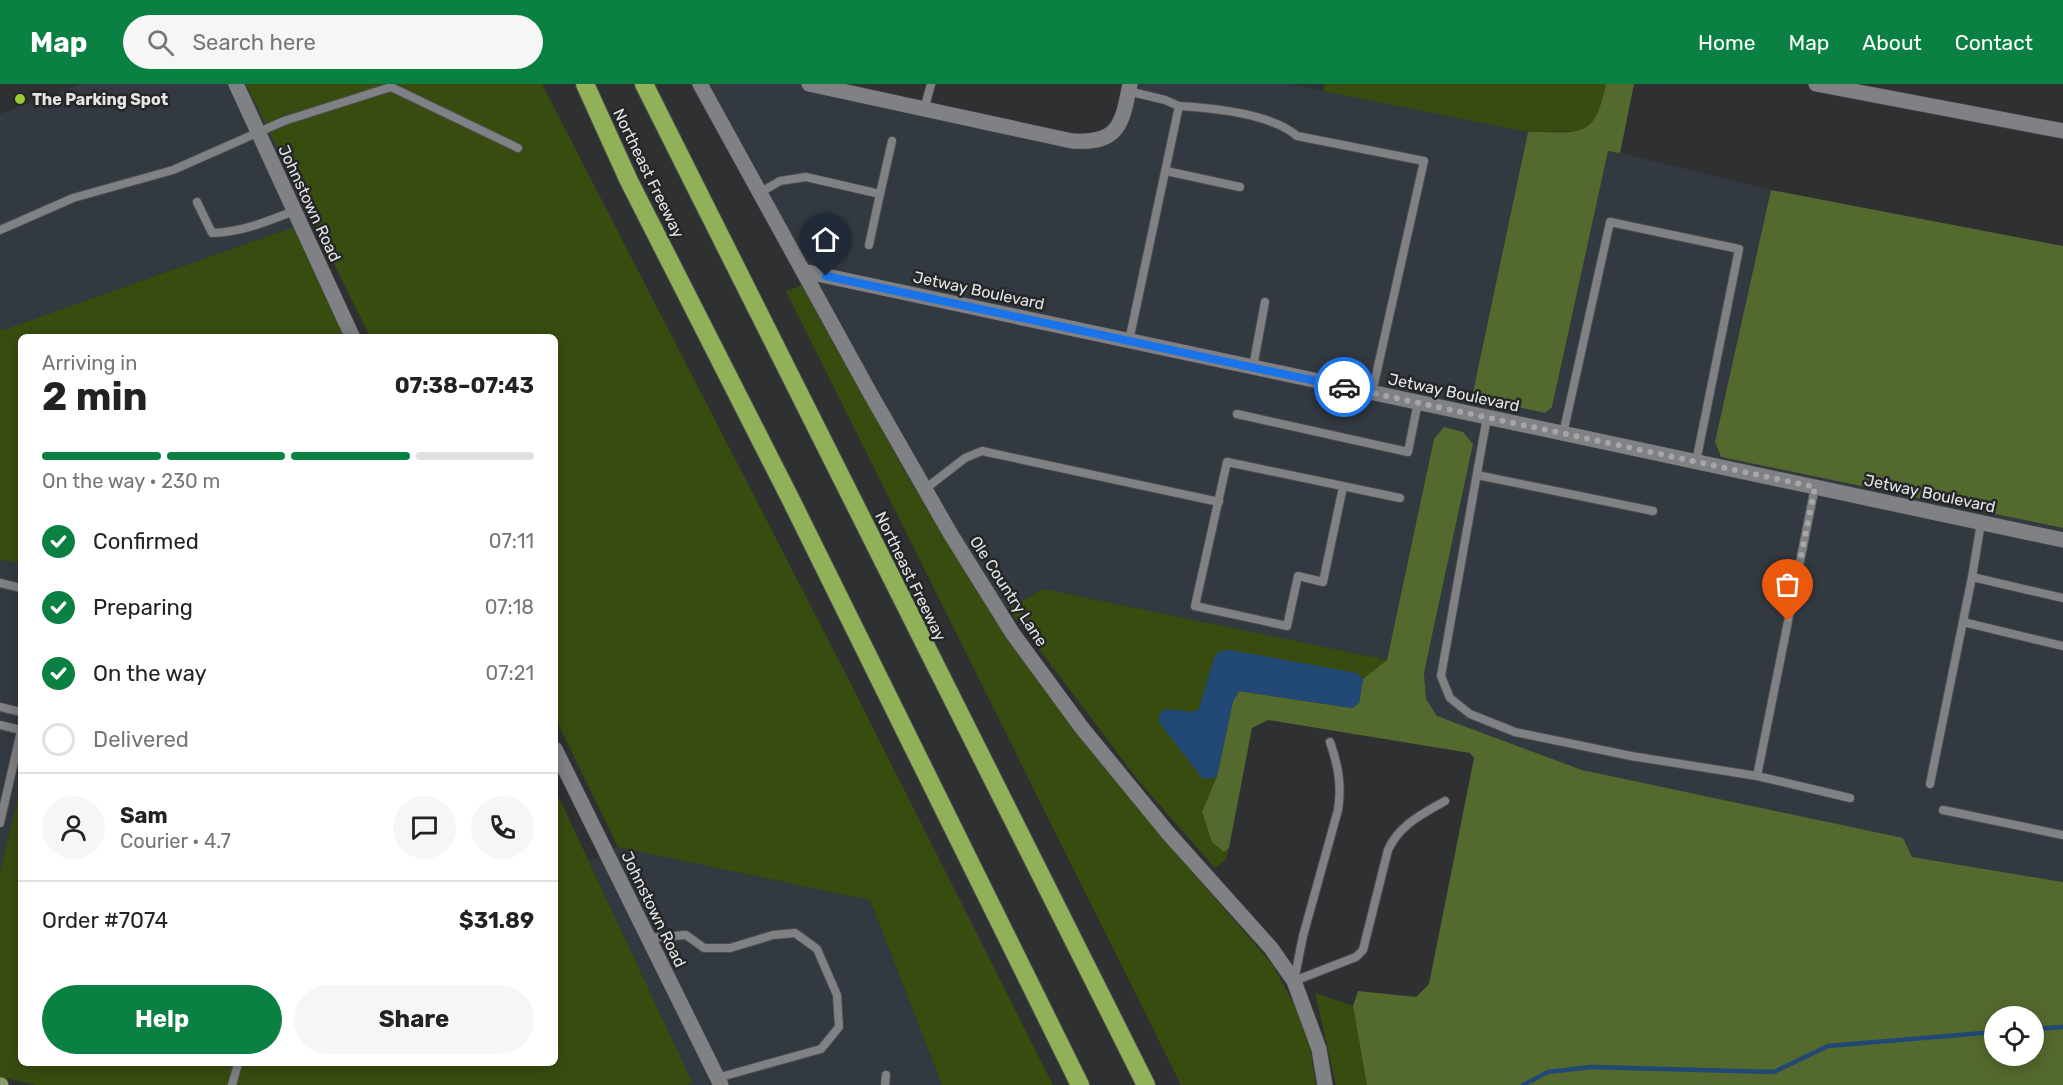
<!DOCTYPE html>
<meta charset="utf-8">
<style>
body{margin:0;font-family:Rubik,sans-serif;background:#f6f6f6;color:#222;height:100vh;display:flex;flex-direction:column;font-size:22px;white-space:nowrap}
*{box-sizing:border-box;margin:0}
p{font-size:20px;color:#767676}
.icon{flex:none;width:33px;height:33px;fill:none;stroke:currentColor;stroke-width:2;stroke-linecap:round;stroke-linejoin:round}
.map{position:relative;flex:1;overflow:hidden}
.details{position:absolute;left:18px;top:250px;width:540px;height:732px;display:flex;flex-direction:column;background:#fff;border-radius:9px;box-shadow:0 3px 15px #0003}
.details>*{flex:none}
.tools{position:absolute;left:1984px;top:922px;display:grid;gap:12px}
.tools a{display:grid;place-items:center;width:60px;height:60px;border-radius:50%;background:#fff;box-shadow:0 3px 15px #0003;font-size:30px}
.pin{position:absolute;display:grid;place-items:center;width:51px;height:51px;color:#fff;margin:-62px -26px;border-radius:50% 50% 50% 0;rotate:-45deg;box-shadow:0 0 6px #0007}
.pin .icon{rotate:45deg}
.courier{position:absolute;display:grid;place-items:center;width:60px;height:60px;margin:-30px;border:4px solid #1a73e8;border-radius:50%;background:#fff;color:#222;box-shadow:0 2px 8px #0007}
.overview em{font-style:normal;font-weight:700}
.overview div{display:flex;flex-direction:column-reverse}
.overview{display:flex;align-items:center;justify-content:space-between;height:102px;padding:0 24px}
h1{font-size:39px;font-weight:700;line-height:45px}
.bar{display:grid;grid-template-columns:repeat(4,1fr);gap:9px 6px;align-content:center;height:72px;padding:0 24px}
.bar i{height:8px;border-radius:4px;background:#e0e0e0}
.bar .active{background:#0b8043}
.bar p{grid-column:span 4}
.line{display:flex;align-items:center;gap:15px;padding:0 24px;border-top:2px solid #e0e0e0}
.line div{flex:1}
.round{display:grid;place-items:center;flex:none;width:63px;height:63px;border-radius:32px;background:#f6f6f6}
ol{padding:0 24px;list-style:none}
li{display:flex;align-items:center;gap:18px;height:66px}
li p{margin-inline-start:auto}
li .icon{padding:6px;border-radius:50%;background:#0b8043;color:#fff;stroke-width:4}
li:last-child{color:#767676}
li i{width:33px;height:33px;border:3px solid #e0e0e0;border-radius:50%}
.button{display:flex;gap:12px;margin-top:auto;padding:12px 24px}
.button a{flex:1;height:69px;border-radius:36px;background:#0b8043;color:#fff;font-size:24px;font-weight:700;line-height:69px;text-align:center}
.button a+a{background:#f6f6f6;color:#222}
header{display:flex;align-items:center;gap:36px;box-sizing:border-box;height:84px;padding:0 30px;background:#0b8043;color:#fff}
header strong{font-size:28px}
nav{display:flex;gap:33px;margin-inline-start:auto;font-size:21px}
.search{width:420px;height:54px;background:#f6f6f6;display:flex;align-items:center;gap:15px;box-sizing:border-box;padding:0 21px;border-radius:33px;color:#767676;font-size:22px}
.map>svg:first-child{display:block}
.built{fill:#333940}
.green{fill:#384c0f}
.forest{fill:#54692e;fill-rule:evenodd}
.water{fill:#224976}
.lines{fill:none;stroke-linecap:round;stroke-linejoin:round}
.stream{stroke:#224976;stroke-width:4.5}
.lane-casing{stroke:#4c4d4f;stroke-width:10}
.street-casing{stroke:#4c4d4f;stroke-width:16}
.secondary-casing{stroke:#4c4d4f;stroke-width:16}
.primary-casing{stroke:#4c4d4f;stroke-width:16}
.highway-casing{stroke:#4c4d4f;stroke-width:20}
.lane{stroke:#7f8184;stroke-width:8}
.street{stroke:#7f8184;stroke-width:15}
.secondary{stroke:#7f8184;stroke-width:15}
.primary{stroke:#899e69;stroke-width:15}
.highway{stroke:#90b157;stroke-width:18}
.done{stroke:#a4a6a7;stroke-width:6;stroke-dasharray:0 10.8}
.route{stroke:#1a73e8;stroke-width:8}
.poi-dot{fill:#9bcb33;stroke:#252628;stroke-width:2}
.labels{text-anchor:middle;stroke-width:5;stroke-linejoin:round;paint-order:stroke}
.poi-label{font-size:16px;font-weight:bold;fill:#e4e5e6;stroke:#252628;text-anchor:start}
.street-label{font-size:16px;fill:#e4e5e6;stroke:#252628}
</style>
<header>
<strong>Map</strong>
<div class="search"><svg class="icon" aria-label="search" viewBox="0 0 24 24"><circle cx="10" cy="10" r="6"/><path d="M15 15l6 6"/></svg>Search here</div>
<nav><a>Home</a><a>Map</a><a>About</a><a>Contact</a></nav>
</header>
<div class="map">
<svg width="2063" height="1001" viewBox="0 0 2063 1001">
<rect width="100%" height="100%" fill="#2e3032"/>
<!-- built -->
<g class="built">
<polygon points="81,0 246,0 311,133 294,143 0,247 0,30"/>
<polygon points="690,0 850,0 1074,51 1098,48 1110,38 1119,20 1123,0 1289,0 1528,48 1472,313 1544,329 1552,323 1608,66 1771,106 1715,358 1720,373 2063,444 2063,798 1911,773 1582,686 1437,632 1426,615 1424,589 1473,360 1463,348 1445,343 1434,355 1387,576 1044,505 993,532 911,398"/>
<polygon points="0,475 21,480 21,699 0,788"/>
<polygon points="618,763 870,816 942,1001 687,1001 691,998 589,777"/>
</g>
<!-- green -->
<g class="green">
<polygon points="246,0 542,0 854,606 1053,1001 942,1001 870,816 618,763 555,634 555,254 370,253"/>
<polygon points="1325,0 1606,0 1600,28 1593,39 1580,47 1528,48 1323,7"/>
<polygon points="294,143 345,253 21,254 21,480 0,475 0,247"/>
<polygon points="802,201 911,398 993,532 1071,640 1155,745 1273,881 1297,926 1310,964 1316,1001 1181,1001 786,207"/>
<polygon points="1044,505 1387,576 1363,595 1357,589 1214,574 1199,625 1193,628 1165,625 1210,695 1217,692 1202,728 1224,768 1229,764 1226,775 1215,784 1138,696 1008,524"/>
<polygon points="21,699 21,980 555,980 555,705 692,998 687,1001 36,1001 0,993 0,788"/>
<polygon points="1315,909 1353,922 1367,1001 1336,1001"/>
</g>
<!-- forest -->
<g class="forest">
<path d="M 1606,0 L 1634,0 L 1620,69 L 1608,67 L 1552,323 L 1545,329 L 1472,313 L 1528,48 C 1580,47 1594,58 1606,0 Z"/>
<polygon points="1771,106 2063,162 2063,444 1721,373 1715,358"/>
<path d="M 1444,343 L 1463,348 L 1473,360 L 1424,589 L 1426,615 L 1437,632 L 1582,686 L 1903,754 L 1912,773 L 2063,798 L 2063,1001 L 1367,1001 L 1353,922 L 1358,907 L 1416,913 L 1429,900 L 1474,674 L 1470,669 L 1268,636 L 1252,644 L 1229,764 L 1224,768 L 1212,758 L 1202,728 L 1217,692 L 1233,617 L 1239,607 L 1352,624 L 1359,619 L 1363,595 L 1387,576 L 1434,355 ZM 1995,933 L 2034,933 L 2034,972 L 1995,972 Z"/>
</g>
<!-- water -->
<polygon class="water" points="1230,566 1357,589 1363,595 1359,619 1352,624 1239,607 1233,617 1217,692 1210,695 1202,694 1159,638 1159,631 1165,625 1193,628 1199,625 1214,574 1220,567"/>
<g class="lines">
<!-- stream -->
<g class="stream">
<polyline points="2034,945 2063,943"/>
<polyline points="1523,1001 1548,988 1591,983 1774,988 1828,962 1995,948"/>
</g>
<!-- lane casing -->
<g class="lane-casing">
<g id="lane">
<polyline points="1128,7 1165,16 1179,22"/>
<polyline points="924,26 931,0"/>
<polyline points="1166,87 1240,103"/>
<polyline points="759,109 780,97 806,93 880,110 892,57"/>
<path d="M 197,118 L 212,149 C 242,148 266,138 294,127"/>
<polyline points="0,146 73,114 173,86 284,37 391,3 518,64"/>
<polyline points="869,161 880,110"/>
<path d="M 1129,257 L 1179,22 C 1213,24 1272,30 1297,52 L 1424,77 L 1372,309"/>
<polyline points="1253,283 1265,218"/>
<polyline points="1237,330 1408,368 1418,318"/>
<polyline points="1487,333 1441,592 1450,614 1470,630 1515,648 1631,672 1757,692 1815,403"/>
<polyline points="1563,350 1610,138 1739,165 1696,378"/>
<polyline points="1477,391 1653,427"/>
<polyline points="1343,403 1323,498 1298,492 1287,542 1195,522 1227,378 1400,414"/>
<polyline points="925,405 965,374 982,367 1219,418"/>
<polyline points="1972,493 1981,439"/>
<polyline points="0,499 21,504"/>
<polyline points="1963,538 2063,562"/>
<polyline points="0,623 21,628"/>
<polyline points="0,641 21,646"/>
<polyline points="1757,692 1850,714"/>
<polyline points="1930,700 1972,493 2063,514"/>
<polyline points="1943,726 2063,751"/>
<polyline points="0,739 21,647"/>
<polyline points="648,854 686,851 704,864 730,864 773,851 795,849 817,865 837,911 839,943 821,965 717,994"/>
<path d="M 1294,897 L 1356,873 L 1363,866 L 1388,766 C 1399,741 1422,730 1445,717"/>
<path d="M 1294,897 L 1303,852 L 1338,726 C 1342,701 1338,681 1330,658"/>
<polyline points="232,1001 238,980"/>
<polyline points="885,1001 886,991"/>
</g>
</g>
<!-- street casing -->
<g class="street-casing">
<g id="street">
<polyline points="700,0 870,309 950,449 1013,550 1082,644 1168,749 1271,864 1294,897 1319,965 1325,1001"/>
<path d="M 809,0 L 1072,57 C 1119,60 1122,41 1130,0"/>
<polyline points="1816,0 2063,47"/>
<polyline points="803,187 2063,456"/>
</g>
</g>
<!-- secondary casing -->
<g class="secondary-casing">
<g id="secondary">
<polyline points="236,0 353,254"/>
<polyline points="555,665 721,1001"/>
</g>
</g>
<!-- primary casing -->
<g class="primary-casing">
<polyline id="primary" points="0,1001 1,1001"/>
</g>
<!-- highway casing -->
<g class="highway-casing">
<g id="highway">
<polyline points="585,0 629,97 790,414 1080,1001"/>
<polyline points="644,0 1146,1001"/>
</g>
</g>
<!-- lane -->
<use href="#lane" class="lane"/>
<!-- street -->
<use href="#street" class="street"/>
<!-- secondary -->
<use href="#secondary" class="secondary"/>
<!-- primary -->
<use href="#primary" class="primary"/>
<!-- highway -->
<use href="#highway" class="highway"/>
</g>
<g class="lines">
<!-- done -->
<polyline class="done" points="1344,303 1815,403 1788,537"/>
<!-- route -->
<polyline class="route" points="826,192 1344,303"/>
</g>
<!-- markers -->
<circle class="poi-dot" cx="20" cy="15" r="6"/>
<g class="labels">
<!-- poi labels -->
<g class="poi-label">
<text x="32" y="21">The Parking Spot</text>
</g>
<!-- street labels -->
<g class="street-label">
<text transform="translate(649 89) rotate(64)" y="6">Northeast Freeway</text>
<text transform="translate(310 119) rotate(65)" y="6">Johnstown Road</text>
<text transform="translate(979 206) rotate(12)" y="6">Jetway Boulevard</text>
<text transform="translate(1454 308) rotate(12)" y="6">Jetway Boulevard</text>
<text transform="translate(1930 409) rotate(12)" y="6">Jetway Boulevard</text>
<text transform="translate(911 492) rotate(64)" y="6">Northeast Freeway</text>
<text transform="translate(1009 507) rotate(57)" y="6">Ole Country Lane</text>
<text transform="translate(654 825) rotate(64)" y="6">Johnstown Road</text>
</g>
</g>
</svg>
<div class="tools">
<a><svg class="icon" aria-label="locate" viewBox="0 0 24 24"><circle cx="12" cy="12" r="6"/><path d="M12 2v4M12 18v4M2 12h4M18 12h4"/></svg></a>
</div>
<div class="pin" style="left:1788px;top:537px;background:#ea580c"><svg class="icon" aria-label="bag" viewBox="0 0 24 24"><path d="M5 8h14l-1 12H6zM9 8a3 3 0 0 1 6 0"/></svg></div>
<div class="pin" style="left:826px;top:192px;background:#1f2937"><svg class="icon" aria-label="home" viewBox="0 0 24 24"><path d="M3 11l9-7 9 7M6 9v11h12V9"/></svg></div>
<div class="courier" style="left:1344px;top:303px"><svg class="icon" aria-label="car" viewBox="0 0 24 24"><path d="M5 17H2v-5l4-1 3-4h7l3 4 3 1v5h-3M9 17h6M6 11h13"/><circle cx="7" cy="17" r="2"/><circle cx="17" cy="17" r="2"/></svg></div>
<section class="details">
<div class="overview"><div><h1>2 min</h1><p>Arriving in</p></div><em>07:38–07:43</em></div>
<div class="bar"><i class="active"></i><i class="active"></i><i class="active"></i><i></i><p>On the way · 230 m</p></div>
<ol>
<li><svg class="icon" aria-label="check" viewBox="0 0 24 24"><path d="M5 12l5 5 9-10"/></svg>Confirmed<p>07:11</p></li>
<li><svg class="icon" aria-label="check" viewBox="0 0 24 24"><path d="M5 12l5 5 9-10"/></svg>Preparing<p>07:18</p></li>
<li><svg class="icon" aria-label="check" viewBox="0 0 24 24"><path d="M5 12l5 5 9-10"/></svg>On the way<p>07:21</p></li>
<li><i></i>Delivered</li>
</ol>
<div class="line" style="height:108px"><a class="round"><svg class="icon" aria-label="person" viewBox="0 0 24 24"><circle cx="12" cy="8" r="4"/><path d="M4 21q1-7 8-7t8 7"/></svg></a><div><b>Sam</b><p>Courier · 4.7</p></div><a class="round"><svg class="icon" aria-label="chat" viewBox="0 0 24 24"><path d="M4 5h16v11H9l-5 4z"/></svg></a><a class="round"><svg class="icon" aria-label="phone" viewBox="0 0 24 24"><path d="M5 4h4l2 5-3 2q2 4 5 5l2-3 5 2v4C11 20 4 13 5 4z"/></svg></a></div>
<div class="line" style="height:78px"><div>Order #7074</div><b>$31.89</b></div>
<div class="button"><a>Help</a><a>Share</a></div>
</section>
</div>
